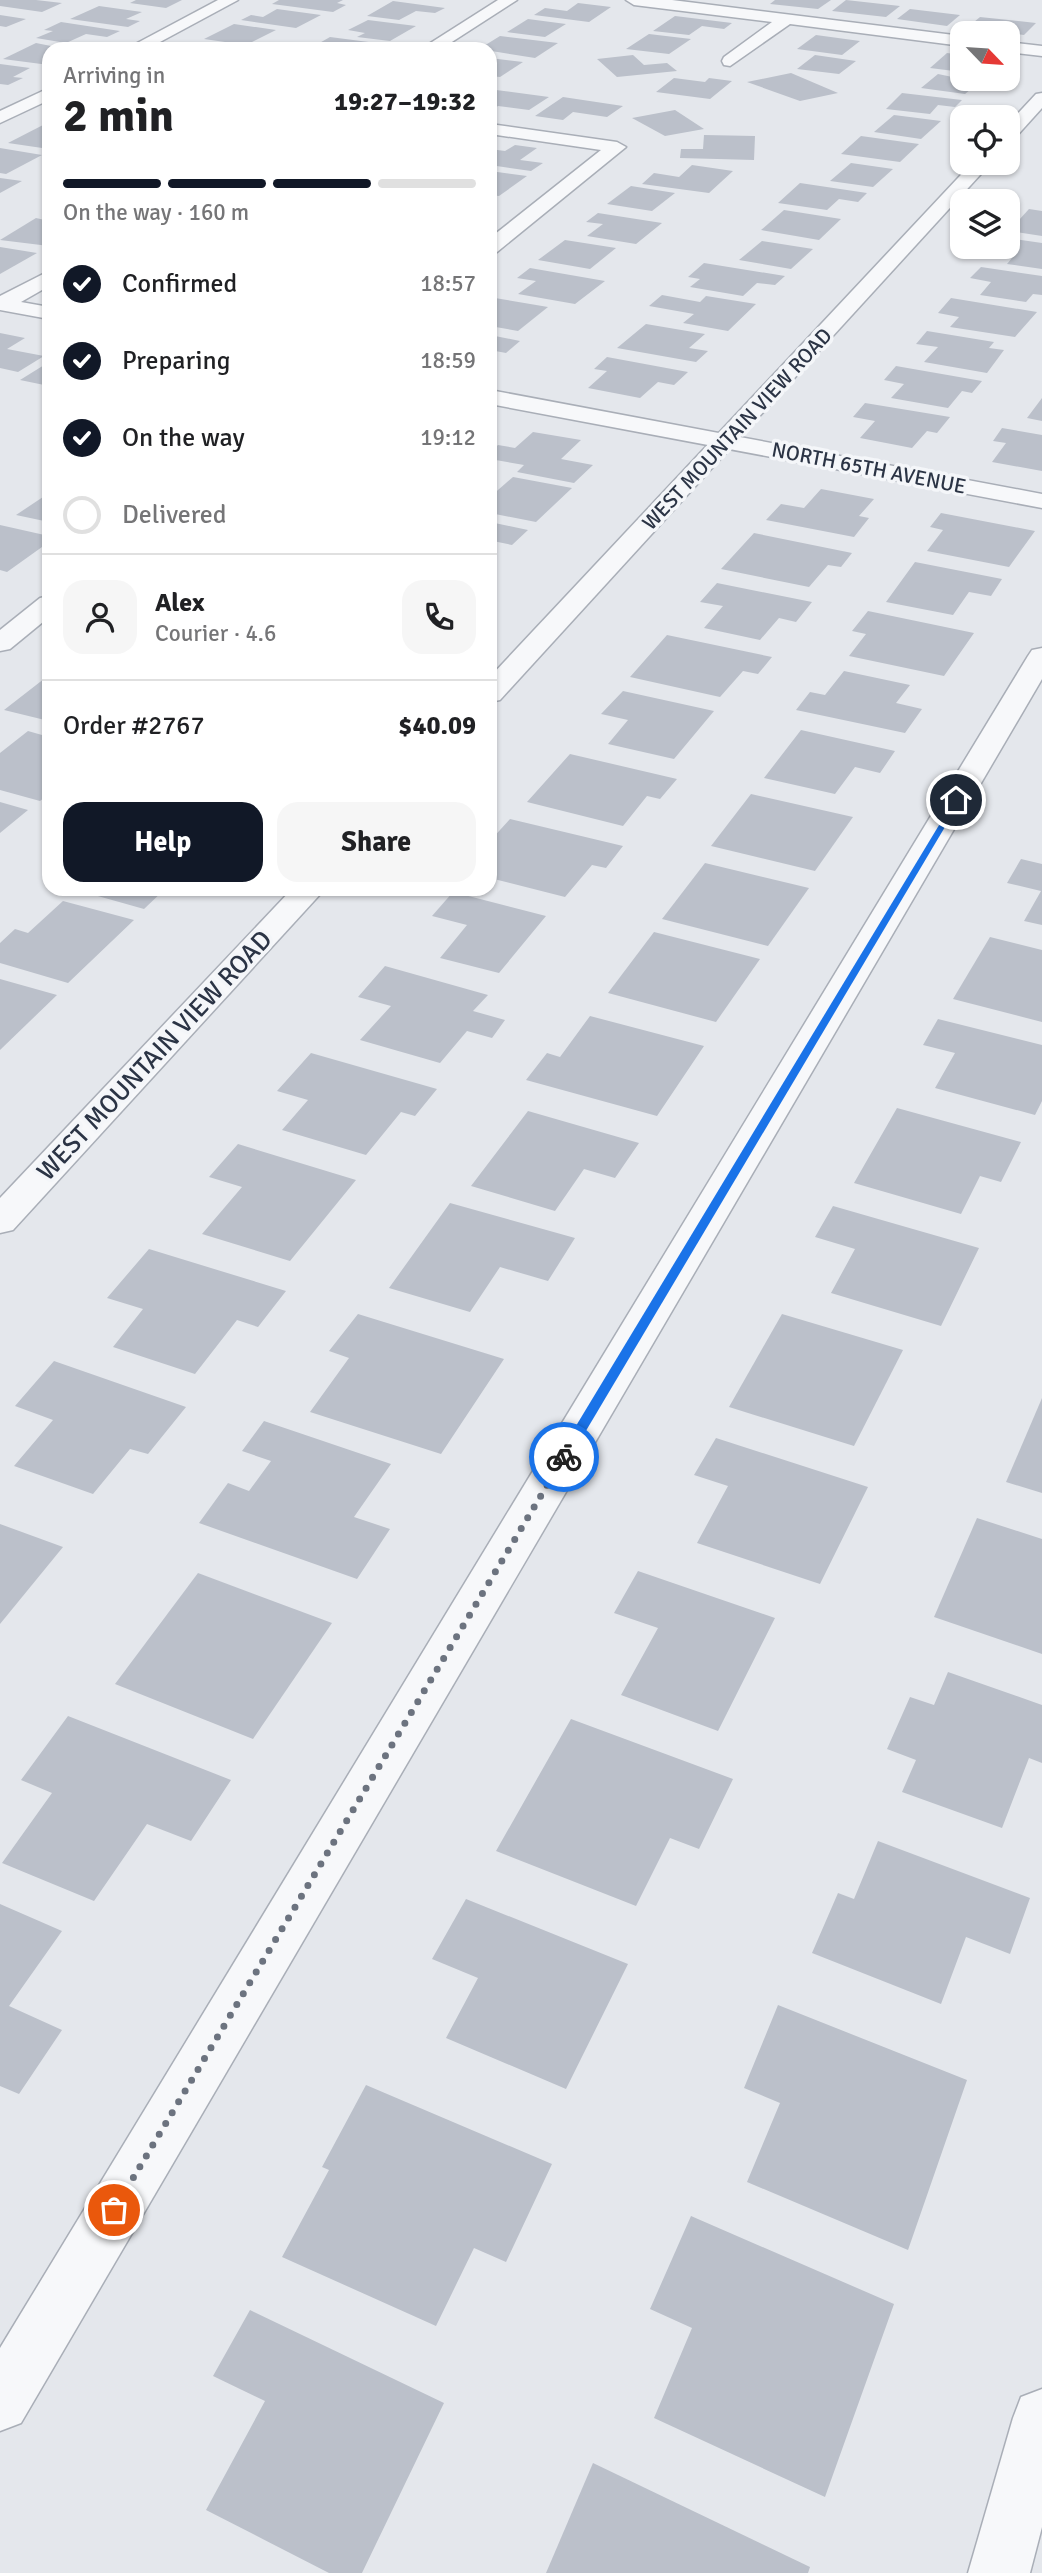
<!DOCTYPE html>
<meta charset="utf-8">
<style>
body{margin:0;font-family:Signika,sans-serif;background:#f6f6f6;color:#202124;height:100vh;display:flex;flex-direction:column;font-size:26px;white-space:nowrap}
*{box-sizing:border-box;margin:0}
p{font-size:23px;color:#757577}
.icon{flex:none;width:38px;height:38px;fill:none;stroke:currentColor;stroke-width:2;stroke-linecap:round;stroke-linejoin:round}
.map{position:relative;flex:1;overflow:hidden}
.panel{position:absolute;left:42px;top:42px;width:455px;height:854px;display:flex;flex-direction:column;background:#fff;border-radius:21px;box-shadow:0 2px 5px #0004}
.panel>*{flex:none}
.needle{width:46px;rotate:115deg}
.buttons{position:absolute;left:950px;top:21px;display:grid;gap:14px}
.buttons a{display:grid;place-items:center;width:70px;height:70px;border-radius:14px;background:#fff;box-shadow:0 2px 5px #0004;font-size:35px}
.pin{position:absolute;display:grid;place-items:center;width:60px;height:60px;color:#fff;margin:-30px;border:4px solid #fff;border-radius:50%;box-shadow:0 2px 7px #0007}
.courier{position:absolute;display:grid;place-items:center;width:70px;height:70px;margin:-35px;border:5px solid #1a73e8;border-radius:50%;background:#fff;color:#222;box-shadow:0 2px 9px #0007}
.head em{font-style:normal;font-weight:700}
.head div{display:flex;flex-direction:column-reverse}
.head{display:flex;align-items:center;justify-content:space-between;height:119px;padding:0 21px}
h1{font-size:46px;font-weight:700;line-height:52px}
.bar{display:grid;grid-template-columns:repeat(4,1fr);gap:10px 7px;align-content:center;height:84px;padding:0 21px}
.bar i{height:9px;border-radius:5px;background:#e0e0e0}
.bar .active{background:#111827}
.bar p{grid-column:span 4}
.line{display:flex;align-items:center;gap:18px;padding:0 21px;border-top:2px solid #e0e0e0}
.line div{flex:1}
.round{display:grid;place-items:center;flex:none;width:74px;height:74px;border-radius:21px;background:#f6f6f6}
ol{padding:0 21px;list-style:none}
li{display:flex;align-items:center;gap:21px;height:77px}
li p{margin-inline-start:auto}
li .icon{padding:7px;border-radius:50%;background:#111827;color:#fff;stroke-width:4}
li:last-child{color:#757577}
li i{width:38px;height:38px;border:4px solid #e0e0e0;border-radius:50%}
.primary-button{display:flex;gap:14px;margin-top:auto;padding:14px 21px}
.primary-button a{flex:1;height:80px;border-radius:21px;background:#111827;color:#fff;font-size:28px;font-weight:700;line-height:80px;text-align:center}
.primary-button a+a{background:#f6f6f6;color:#202124}
.map>svg:first-child{display:block}
.building{fill:#bbc0ca}
.lines{fill:none;stroke-linecap:round;stroke-linejoin:round}
.minor-casing{stroke:#a9aeb7;stroke-width:3}
.tertiary-casing{stroke:#a9aeb7;stroke-width:3}
.minor{fill:#f7f8fa;fill-rule:evenodd}
.tertiary{fill:#f7f8fa;fill-rule:evenodd}
.route{fill:#1a73e8}
.done{stroke:#6c737f;stroke-width:7;stroke-dasharray:0 12.6}
.labels{text-anchor:middle;stroke-width:7;stroke-linejoin:round;paint-order:stroke}
.far-street-label{font-size:21px;fill:#2b3445;stroke:#f4f6f9}
.street-label{font-size:26px;fill:#2b3445;stroke:#f4f6f9}
</style>
<div class="map">
<svg width="1042" height="2573" viewBox="0 0 1042 2573">
<rect width="100%" height="100%" fill="#e4e7ec"/>
<!-- building -->
<g class="building">
<polygon points="0,0 36,0 62,3 42,12 0,6"/>
<polygon points="136,0 182,0 166,8 130,3"/>
<polygon points="279,0 343,0 337,3 346,5 333,12 272,4"/>
<polygon points="775,0 831,0 818,9 770,4"/>
<polygon points="846,0 900,6 886,17 832,11"/>
<polygon points="393,1 445,8 435,13 416,11 399,20 367,16"/>
<polygon points="578,3 611,7 589,22 534,15 545,8 567,11"/>
<polygon points="99,6 142,12 126,19 140,21 128,27 70,19"/>
<polygon points="277,9 321,15 296,28 241,20 251,15 263,17"/>
<polygon points="910,9 960,15 947,26 897,19"/>
<polygon points="0,15 26,19 6,27 0,26"/>
<polygon points="675,16 732,23 724,29 702,26 689,35 653,31"/>
<polygon points="980,17 1036,23 1024,35 967,28"/>
<polygon points="528,19 566,24 545,37 507,32"/>
<polygon points="368,20 416,26 390,41 357,37 365,33 348,30"/>
<polygon points="61,22 120,31 107,37 86,34 66,43 36,38 53,31 44,30"/>
<polygon points="234,24 276,30 246,45 204,39"/>
<polygon points="649,34 691,39 669,54 626,49"/>
<polygon points="816,35 860,41 842,55 797,49"/>
<polygon points="500,36 558,43 535,58 479,49"/>
<polygon points="330,37 384,44 376,49 309,49"/>
<polygon points="36,43 66,49 49,49 49,65 3,59"/>
<polygon points="199,43 230,47 230,49 187,49"/>
<polygon points="947,53 962,55 962,72 930,68"/>
<polygon points="633,55 644,65 667,63 677,71 617,77 597,59"/>
<polygon points="815,55 856,61 839,74 797,69"/>
<polygon points="490,58 523,62 500,77 490,76"/>
<polygon points="0,64 30,68 13,77 23,78 8,85 0,84"/>
<polygon points="791,73 838,93 800,101 747,82"/>
<polygon points="938,74 962,79 982,80 965,94 921,88"/>
<polygon points="674,78 705,82 709,78 732,81 710,99 656,92"/>
<polygon points="496,90 549,97 529,110 498,106 490,111 490,93"/>
<polygon points="902,93 962,100 955,107 938,105 930,114 886,109"/>
<polygon points="563,97 623,106 607,117 573,112 563,120 535,116"/>
<polygon points="675,110 704,129 665,136 632,118"/>
<polygon points="894,115 941,121 921,139 874,132"/>
<polygon points="43,125 49,126 49,149 8,143"/>
<polygon points="704,135 755,136 754,160 680,158 681,149 703,149"/>
<polygon points="861,136 919,144 900,162 841,154"/>
<polygon points="515,145 537,148 520,160 543,163 531,171 490,165 490,149 505,151"/>
<polygon points="0,148 42,155 6,174 0,173"/>
<polygon points="851,163 893,169 873,187 830,181"/>
<polygon points="692,165 733,171 709,193 642,184 654,173 679,177"/>
<polygon points="490,171 527,176 499,196 490,195"/>
<polygon points="0,178 22,181 0,193"/>
<polygon points="800,183 867,193 858,202 839,199 827,210 778,203"/>
<polygon points="631,186 675,193 652,211 607,204"/>
<polygon points="1029,209 1042,211 1042,236 1009,231"/>
<polygon points="784,210 841,219 819,240 761,230"/>
<polygon points="598,213 662,223 636,244 587,236 603,224 586,222"/>
<polygon points="36,218 49,221 49,246 0,240"/>
<polygon points="1008,238 1042,243 1042,269 1007,264 1017,252 994,248 1008,247"/>
<polygon points="565,240 616,248 590,269 538,260"/>
<polygon points="762,241 813,249 791,269 739,260"/>
<polygon points="0,247 37,253 0,274"/>
<polygon points="704,263 785,276 775,285 757,283 743,296 690,287 700,279 688,277"/>
<polygon points="981,267 1042,276 1042,295 1033,294 1026,302 980,295 991,282 970,278"/>
<polygon points="530,268 605,281 575,304 518,294 536,281 517,278"/>
<polygon points="662,295 700,302 706,296 756,304 728,331 683,323 694,314 649,306"/>
<polygon points="495,298 548,307 518,331 490,326 490,302"/>
<polygon points="951,298 1037,312 1015,337 950,327 959,317 938,313"/>
<polygon points="646,324 705,334 689,348 708,351 696,362 617,348"/>
<polygon points="927,331 994,342 989,348 1004,350 987,373 924,362 938,347 916,344"/>
<polygon points="0,333 25,338 7,349 44,356 18,372 0,368"/>
<polygon points="490,335 520,341 506,353 490,350"/>
<polygon points="607,357 688,372 674,385 658,382 640,398 588,388 607,371 594,369"/>
<polygon points="49,362 49,386 20,380"/>
<polygon points="896,366 982,381 972,393 962,391 948,408 891,398 904,384 884,380"/>
<polygon points="1042,398 1042,421 1027,418"/>
<polygon points="865,403 950,417 937,433 927,431 912,448 860,438 875,421 853,417"/>
<polygon points="1002,428 1042,435 1042,471 992,462 1006,443 993,441"/>
<polygon points="533,432 581,440 561,459 593,465 574,483 517,472 524,465 490,459 490,452 498,445 515,448"/>
<polygon points="513,477 572,488 536,522 490,513 490,497"/>
<polygon points="821,489 874,499 859,516 869,518 854,537 766,520 781,504 804,508"/>
<polygon points="49,493 49,522 16,515"/>
<polygon points="941,513 1035,531 1009,567 927,551 943,530 930,527"/>
<polygon points="490,522 528,530 512,545 493,541 490,544"/>
<polygon points="0,525 49,536 49,542 7,572 0,570"/>
<polygon points="754,533 852,553 841,567 828,565 809,587 721,569"/>
<polygon points="915,562 1002,579 991,596 969,592 953,615 886,602"/>
<polygon points="717,583 812,602 796,622 779,618 760,640 704,628 723,606 700,602"/>
<polygon points="868,611 974,633 944,676 849,656 866,634 852,631"/>
<polygon points="667,635 772,657 758,674 743,671 720,697 630,677"/>
<polygon points="844,671 910,685 896,703 922,709 905,733 796,710 810,692 825,695"/>
<polygon points="49,675 49,721 4,710"/>
<polygon points="623,691 714,711 674,759 608,744 628,720 601,714"/>
<polygon points="801,730 895,751 880,773 855,767 835,794 764,778"/>
<polygon points="28,731 49,737 49,794 40,801 0,790 0,753"/>
<polygon points="570,754 677,779 660,799 647,796 623,826 527,802"/>
<polygon points="751,794 853,817 815,871 711,846"/>
<polygon points="0,802 28,810 0,833"/>
<polygon points="510,819 623,846 606,868 592,865 565,897 490,878 490,841"/>
<polygon points="1021,859 1042,864 1042,925 1024,921 1041,891 1007,883"/>
<polygon points="705,863 809,888 768,946 662,919"/>
<polygon points="83,889 165,889 144,909 80,891"/>
<polygon points="453,892 546,916 499,973 440,958 467,925 432,916"/>
<polygon points="63,901 134,920 68,983 0,963 0,943 15,929 28,933"/>
<polygon points="654,932 760,959 716,1022 608,993"/>
<polygon points="990,937 1042,950 1042,1022 953,999"/>
<polygon points="385,966 488,995 473,1011 505,1020 492,1038 467,1031 440,1063 360,1040 391,1006 358,997"/>
<polygon points="0,979 57,995 0,1050"/>
<polygon points="590,1016 704,1046 657,1116 526,1080 547,1053 560,1057"/>
<polygon points="938,1019 1042,1045 1042,1101 1035,1115 935,1088 955,1053 923,1045"/>
<polygon points="311,1053 437,1089 415,1116 401,1112 366,1155 282,1130 308,1100 277,1091"/>
<polygon points="897,1108 1021,1142 1001,1182 980,1176 961,1214 854,1183"/>
<polygon points="528,1111 639,1143 615,1178 584,1169 555,1211 471,1186"/>
<polygon points="238,1144 356,1180 290,1261 202,1234 242,1187 209,1177"/>
<polygon points="450,1203 575,1238 548,1281 500,1267 470,1312 389,1288"/>
<polygon points="833,1206 979,1248 941,1326 831,1293 855,1249 815,1237"/>
<polygon points="149,1249 286,1291 258,1327 237,1320 195,1374 113,1347 143,1309 107,1298"/>
<polygon points="358,1314 504,1359 441,1454 310,1412 349,1358 329,1351"/>
<polygon points="782,1314 903,1350 854,1446 729,1407"/>
<polygon points="54,1361 186,1407 148,1454 130,1449 93,1494 14,1466 53,1420 15,1406"/>
<polygon points="1042,1398 1042,1493 1006,1482"/>
<polygon points="264,1421 391,1464 354,1517 390,1529 357,1579 199,1523 228,1483 249,1491 271,1461 242,1451"/>
<polygon points="716,1438 868,1487 820,1584 697,1543 728,1486 694,1475"/>
<polygon points="977,1518 1042,1539 1042,1654 934,1617"/>
<polygon points="0,1524 63,1547 0,1624"/>
<polygon points="638,1571 775,1618 718,1731 621,1695 658,1628 614,1613"/>
<polygon points="198,1573 332,1623 253,1739 115,1684"/>
<polygon points="948,1672 1042,1705 1042,1763 1029,1758 1002,1828 902,1792 916,1760 887,1749 910,1697 934,1705"/>
<polygon points="68,1716 231,1780 191,1841 147,1824 94,1901 2,1863 52,1793 21,1780"/>
<polygon points="571,1719 733,1779 699,1849 670,1838 636,1906 496,1851"/>
<polygon points="878,1841 1030,1898 1010,1954 966,1937 941,2004 812,1953 838,1893 854,1899"/>
<polygon points="466,1899 628,1964 566,2089 446,2038 478,1978 432,1959"/>
<polygon points="0,1904 62,1931 9,2006 62,2030 19,2094 0,2086"/>
<polygon points="778,2005 967,2080 908,2250 747,2182 780,2103 744,2088"/>
<polygon points="366,2085 552,2164 506,2262 474,2248 436,2326 282,2257 329,2170 322,2167"/>
<polygon points="691,2216 894,2304 825,2497 654,2418 692,2328 650,2309"/>
<polygon points="250,2310 444,2403 362,2573 329,2573 206,2510 265,2401 213,2376"/>
<polygon points="593,2463 810,2567 808,2573 546,2573"/>
</g>
<g class="lines">
<!-- minor casing -->
<g class="minor-casing">
<g id="minor">
<polygon points="218,0 238,0 147,49 126,49"/>
<polygon points="498,0 517,0 441,49 421,49"/>
<polygon points="626,0 672,0 962,36 962,46 790,24 730,66 724,65 722,61 724,57 772,22 634,5"/>
<polygon points="1008,42 1042,46 1042,56 1008,52"/>
<polygon points="49,88 49,100 0,123 0,111"/>
<polygon points="490,124 617,142 626,147 497,252 490,254 490,238 601,150 490,134"/>
<polygon points="49,271 49,286 21,302 49,307 49,319 0,310 0,296"/>
<polygon points="490,390 1042,494 1042,508 490,404"/>
<polygon points="49,596 49,617 10,649 0,651 0,630 40,598"/>
<polygon points="1042,648 1042,679 21,2423 0,2431 0,2348 1028,656 1032,650"/>
<polygon points="1042,2389 1042,2527 1030,2573 968,2573 1013,2418 1021,2397"/>
</g>
</g>
<!-- tertiary casing -->
<g class="tertiary-casing">
<g id="tertiary">
<polygon points="1042,93 1042,108 1014,139 1008,140 1008,124 1036,94"/>
<polygon points="972,163 991,163 500,700 490,702 490,677"/>
<polygon points="292,889 325,889 13,1230 0,1233 0,1198"/>
</g>
</g>
<!-- minor -->
<use href="#minor" class="minor"/>
<!-- tertiary -->
<use href="#tertiary" class="tertiary"/>
</g>
<!-- route -->
<polygon class="route" points="956,797 961,800 568,1461 559,1461 559,1454"/>
<g class="lines">
<!-- done -->
<polyline class="done" points="114,2210 564,1457"/>
</g>
<g class="labels">
<!-- far-street labels -->
<g class="far-street-label">
<text transform="translate(737 429) rotate(-47)" y="7">WEST MOUNTAIN VIEW ROAD</text>
<text transform="translate(869 468) rotate(11)" y="7">NORTH 65TH AVENUE</text>
</g>
<!-- street labels -->
<g class="street-label">
<text transform="translate(154 1055) rotate(-47)" y="9">WEST MOUNTAIN VIEW ROAD</text>
</g>
</g>
</svg>
<div class="buttons">
<a><svg class="needle" viewBox="-14 -14 28 28"><path d="M0-13l5 13h-10z" fill="#e53935"/><path d="M0 13l5-13h-10z" fill="#757577"/></svg></a>
<a><svg class="icon" aria-label="locate" viewBox="0 0 24 24"><circle cx="12" cy="12" r="6"/><path d="M12 2v4M12 18v4M2 12h4M18 12h4"/></svg></a>
<a><svg class="icon" aria-label="layers" viewBox="0 0 24 24"><path d="M12 4l9 5-9 5-9-5zM3 14l9 5 9-5"/></svg></a>
</div>
<div class="pin" style="left:114px;top:2210px;background:#ea580c"><svg class="icon" aria-label="bag" viewBox="0 0 24 24"><path d="M5 8h14l-1 12H6zM9 8a3 3 0 0 1 6 0"/></svg></div>
<div class="pin" style="left:956px;top:800px;background:#1f2937"><svg class="icon" aria-label="home" viewBox="0 0 24 24"><path d="M3 11l9-7 9 7M6 9v11h12V9"/></svg></div>
<div class="courier" style="left:564px;top:1457px"><svg class="icon" aria-label="bike" viewBox="0 0 24 24"><circle cx="6" cy="16" r="4"/><circle cx="18" cy="16" r="4"/><path d="M6 16l4-8h5l3 8M10 8l3 8H6M13 5h3"/></svg></div>
<section class="panel">
<div class="head"><div><h1>2 min</h1><p>Arriving in</p></div><em>19:27–19:32</em></div>
<div class="bar"><i class="active"></i><i class="active"></i><i class="active"></i><i></i><p>On the way · 160 m</p></div>
<ol>
<li><svg class="icon" aria-label="check" viewBox="0 0 24 24"><path d="M5 12l5 5 9-10"/></svg>Confirmed<p>18:57</p></li>
<li><svg class="icon" aria-label="check" viewBox="0 0 24 24"><path d="M5 12l5 5 9-10"/></svg>Preparing<p>18:59</p></li>
<li><svg class="icon" aria-label="check" viewBox="0 0 24 24"><path d="M5 12l5 5 9-10"/></svg>On the way<p>19:12</p></li>
<li><i></i>Delivered</li>
</ol>
<div class="line" style="height:126px"><a class="round"><svg class="icon" aria-label="person" viewBox="0 0 24 24"><circle cx="12" cy="8" r="4"/><path d="M4 21q1-7 8-7t8 7"/></svg></a><div><b>Alex</b><p>Courier · 4.6</p></div><a class="round"><svg class="icon" aria-label="phone" viewBox="0 0 24 24"><path d="M5 4h4l2 5-3 2q2 4 5 5l2-3 5 2v4C11 20 4 13 5 4z"/></svg></a></div>
<div class="line" style="height:91px"><div>Order #2767</div><b>$40.09</b></div>
<div class="primary-button"><a>Help</a><a>Share</a></div>
</section>
</div>
